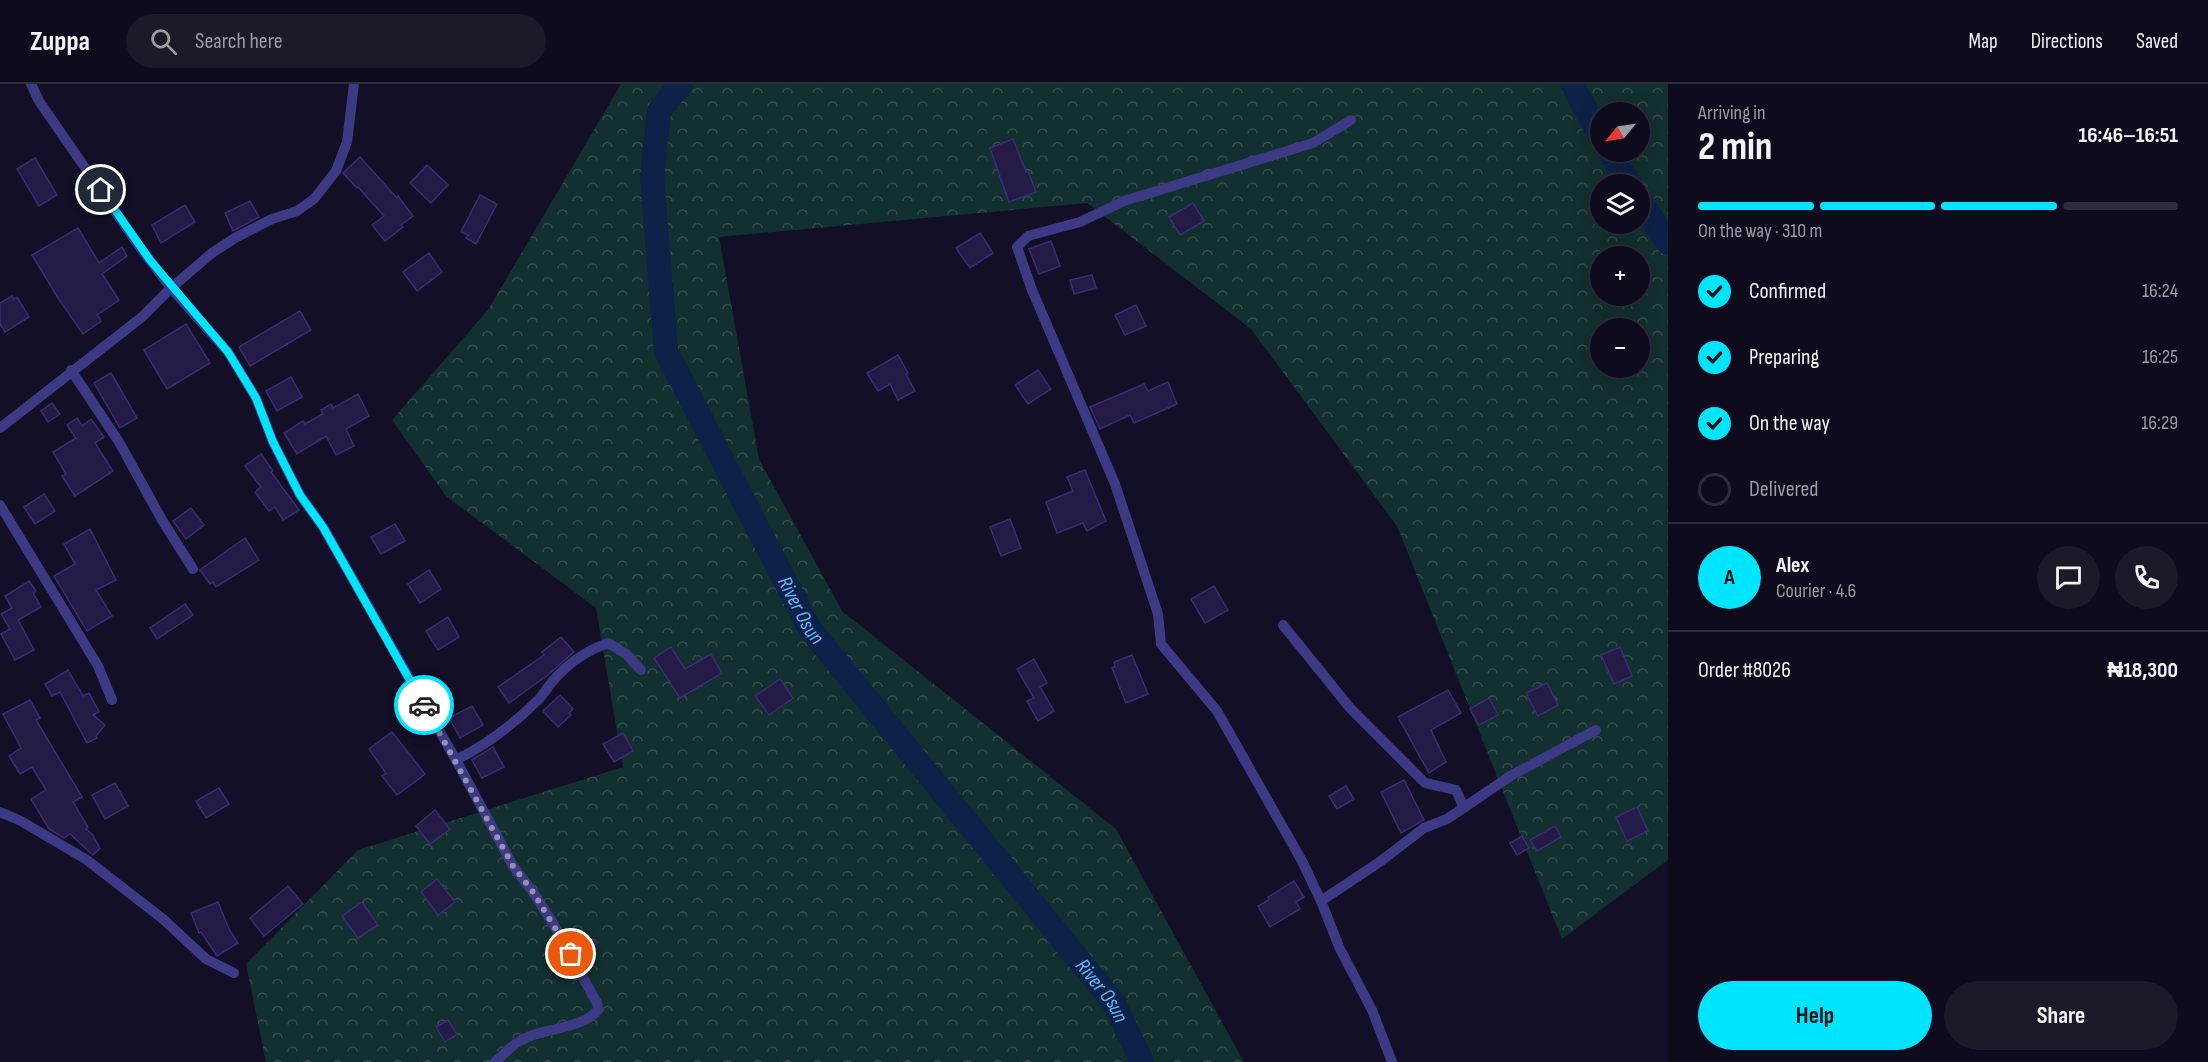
<!DOCTYPE html>
<meta charset="utf-8">
<style>
body{margin:0;font-family:"Sofia Sans Condensed",sans-serif;background:#1c1929;color:#f1f3f6;height:100vh;display:flex;flex-direction:column;font-size:22px;white-space:nowrap}
*{box-sizing:border-box;margin:0}
p{font-size:20px;color:#9b9ba3}
.icon{flex:none;width:33px;height:33px;fill:none;stroke:currentColor;stroke-width:2;stroke-linecap:round;stroke-linejoin:round}
.map{position:relative;flex:1;overflow:hidden}
.details{display:flex;flex-direction:column;background:#0e0b1c;width:540px}
.details>*{flex:none}
.needle{width:39px;rotate:240deg}
.fabs{position:absolute;left:1590px;top:18px;display:grid;gap:12px}
.fabs a{display:grid;place-items:center;width:60px;height:60px;border-radius:50%;background:#0e0b1c;box-shadow:0 6px 24px #0002,0 0 0 2px #2e2b3b;font-size:30px}
.pin{position:absolute;display:grid;place-items:center;width:51px;height:51px;color:#fff;margin:-26px;border:3px solid #fff;border-radius:50%;box-shadow:0 2px 6px #0007}
.courier{position:absolute;display:grid;place-items:center;width:60px;height:60px;margin:-30px;border:4px solid #00e5ff;border-radius:50%;background:#fff;color:#222;box-shadow:0 2px 8px #0007}
.overview em{font-style:normal;font-weight:700}
.overview div{display:flex;flex-direction:column-reverse}
.overview{display:flex;align-items:center;justify-content:space-between;height:102px;padding:0 30px}
h1{font-size:39px;font-weight:700;line-height:45px}
.bar{display:grid;grid-template-columns:repeat(4,1fr);gap:9px 6px;align-content:center;height:72px;padding:0 30px}
.bar i{height:8px;border-radius:4px;background:#2e2b3b}
.bar .on{background:#00e5ff}
.bar p{grid-column:span 4}
.line{display:flex;align-items:center;gap:15px;padding:0 30px;border-top:2px solid #2e2b3b}
.line div{flex:1}
.round{display:grid;place-items:center;flex:none;width:63px;height:63px;border-radius:32px;background:#1c1929}
ol{padding:0 30px;list-style:none}
li{display:flex;align-items:center;gap:18px;height:66px}
li p{margin-inline-start:auto}
li .icon{padding:6px;border-radius:50%;background:#00e5ff;color:#111;stroke-width:4}
li:last-child{color:#9b9ba3}
li i{width:33px;height:33px;border:3px solid #2e2b3b;border-radius:50%}
.cta{display:flex;gap:12px;margin-top:auto;padding:12px 30px}
.cta a{flex:1;height:69px;border-radius:36px;background:#00e5ff;color:#111;font-size:24px;font-weight:700;line-height:69px;text-align:center}
.cta a+a{background:#1c1929;color:#f1f3f6}
header{display:flex;align-items:center;gap:36px;box-sizing:border-box;height:84px;padding:0 30px;background:#0e0b1c;border-bottom:2px solid #2e2b3b}
header strong{font-size:28px}
nav{display:flex;gap:33px;margin-inline-start:auto;font-size:21px}
.search{width:420px;height:54px;background:#1c1929;display:flex;align-items:center;gap:15px;box-sizing:border-box;padding:0 21px;border-radius:33px;color:#9b9ba3;font-size:22px}
main{display:flex;flex:1;min-height:0}
.map>svg:first-child{display:block}
.forest{fill:url(#forest-crowns);fill-rule:evenodd}
.lines{fill:none;stroke-linecap:round;stroke-linejoin:round}
.river{stroke:#0c2248;stroke-width:24}
.building{fill:#241b47;stroke:#3b2d73;stroke-width:1.5}
.street{stroke:#3d3a85;stroke-width:10}
.done{stroke:#948fb3;stroke-width:6;stroke-dasharray:0 10.8}
.route{stroke:#00e5ff;stroke-width:8}
.labels{text-anchor:middle;stroke-width:4.5;stroke-linejoin:round;paint-order:stroke}
.water-label{font-size:21px;font-style:italic;fill:#62b6ff;stroke:#130f26}
</style>
<header>
<strong>Zuppa</strong>
<div class="search"><svg class="icon" aria-label="search" viewBox="0 0 24 24"><circle cx="10" cy="10" r="6"/><path d="M15 15l6 6"/></svg>Search here</div>
<nav><a>Map</a><a>Directions</a><a>Saved</a></nav>
</header>
<main>
<div class="map">
<svg width="1668" height="978" viewBox="0 0 1668 978">
<defs>
<pattern id="forest-crowns" width="20" height="18" patternUnits="userSpaceOnUse" patternTransform="scale(1.5)"><rect width="20" height="18" fill="#12302f"/><path d="M2 6a3 3 0 1 1 6 0M12 15a3 3 0 1 1 6 0" fill="none" stroke="#344d4e"/></pattern>
</defs>
<rect width="100%" height="100%" fill="#130f26"/>
<!-- forest -->
<path class="forest" d="M 621,0 L 1668,0 L 1668,776 L 1562,855 L 1397,442 L 1251,245 L 1087,119 L 719,153 L 759,375 L 842,527 L 1116,745 L 1244,978 L 266,978 L 246,880 L 358,766 L 623,683 L 596,524 L 446,412 L 392,336 L 488,226 ZM 1600,28 L 1640,28 L 1640,68 L 1600,68 ZM 1600,100 L 1640,100 L 1640,140 L 1600,140 ZM 1600,172 L 1640,172 L 1640,212 L 1600,212 ZM 1600,244 L 1640,244 L 1640,284 L 1600,284 Z"/>
<g class="lines">
<!-- river -->
<g class="river">
<path id="s1" d="M 681,0 L 659,27 L 652,94 L 666,267 L 810,545 L 1114,919 L 1142,978"/>
<polyline points="1572,0 1600,52"/>
<polyline points="1609,68 1630,100"/>
<polyline points="1640,116 1668,159"/>
</g>
</g>
<!-- building -->
<g class="building">
<polygon points="1013,55 1026,88 1028,87 1036,108 1009,118 990,64"/>
<polygon points="360,73 397,114 398,112 413,132 401,141 403,143 385,157 372,141 384,132 358,103 357,104 343,89"/>
<polygon points="35,74 57,111 39,122 17,85"/>
<polygon points="427,81 448,101 431,119 410,99"/>
<polygon points="480,111 497,120 476,160 466,154 468,151 461,148"/>
<polygon points="250,117 259,133 233,147 225,129"/>
<polygon points="1193,119 1204,137 1180,151 1169,133"/>
<polygon points="185,121 195,138 161,159 152,141"/>
<polygon points="78,144 99,179 122,163 127,172 102,190 119,216 97,231 101,237 83,250 58,214 32,171"/>
<polygon points="980,149 993,169 970,184 956,164"/>
<polygon points="1051,157 1060,182 1039,190 1029,165"/>
<polygon points="429,169 442,188 417,207 403,188"/>
<polygon points="1092,191 1096,204 1074,210 1070,196"/>
<polygon points="12,212 14,215 17,213 29,233 5,248 0,240 0,219"/>
<polygon points="1136,221 1146,242 1125,251 1115,231"/>
<polygon points="300,227 311,246 250,282 239,263"/>
<polygon points="186,240 210,279 167,305 144,266"/>
<polygon points="898,271 908,289 906,290 915,307 898,316 890,300 878,307 867,289"/>
<polygon points="1038,286 1051,305 1028,320 1015,301"/>
<polygon points="111,289 137,334 120,344 94,299"/>
<polygon points="291,293 302,313 277,327 266,307"/>
<polygon points="1168,298 1177,320 1134,339 1130,331 1100,345 1090,323 1144,300 1148,307"/>
<polygon points="358,310 369,332 346,345 354,362 336,371 326,352 297,370 284,349 303,337 305,340 323,330 321,326 331,320 333,324"/>
<polygon points="52,319 60,330 48,338 41,327"/>
<polygon points="77,334 82,342 91,335 104,353 95,359 113,387 75,412 62,392 66,390 53,368 76,354 67,341"/>
<polygon points="261,370 273,387 271,388 299,426 283,436 275,423 269,427 255,408 261,403 245,382"/>
<polygon points="1085,386 1106,437 1087,447 1083,439 1057,449 1046,418 1073,407 1067,393"/>
<polygon points="44,410 55,427 35,440 24,423"/>
<polygon points="191,424 204,441 186,455 173,437"/>
<polygon points="1010,435 1021,464 1001,472 990,443"/>
<polygon points="395,440 405,457 381,470 371,453"/>
<polygon points="90,445 116,496 96,506 112,532 87,547 54,492 75,480 64,460"/>
<polygon points="245,454 259,476 216,503 213,498 210,500 200,486"/>
<polygon points="429,486 441,505 420,519 408,500"/>
<polygon points="29,497 36,507 33,509 41,523 18,536 34,566 15,576 1,550 10,545 1,530 12,524 5,512"/>
<polygon points="1214,502 1228,526 1205,539 1191,515"/>
<polygon points="185,520 193,531 157,555 150,544"/>
<polygon points="448,533 459,553 438,566 426,547"/>
<polygon points="561,553 574,568 548,591 509,619 498,603 544,571 542,568"/>
<polygon points="671,563 685,585 711,570 722,589 680,614 654,574"/>
<polygon points="1620,563 1632,592 1614,600 1601,571"/>
<polygon points="1132,571 1148,610 1126,619 1112,584 1115,582 1114,578"/>
<polygon points="1034,575 1047,599 1040,603 1054,627 1038,637 1027,617 1034,614 1017,585"/>
<polygon points="68,586 83,612 89,609 99,628 93,631 105,641 96,652 97,654 87,659 60,608 52,612 45,600"/>
<polygon points="780,595 793,614 769,631 755,612"/>
<polygon points="1547,599 1558,621 1538,632 1526,609"/>
<polygon points="1448,606 1461,629 1431,646 1446,678 1429,689 1398,633"/>
<polygon points="560,611 573,625 569,629 571,631 558,643 543,627"/>
<polygon points="1489,614 1498,631 1479,641 1470,625"/>
<polygon points="30,616 40,634 36,636 82,713 73,718 88,743 86,745 92,750 100,764 93,771 70,750 64,754 49,745 31,715 46,706 32,683 20,690 9,672 21,664 3,630"/>
<polygon points="472,622 483,641 460,654 449,634"/>
<polygon points="392,648 425,690 397,711 382,692 386,689 369,665"/>
<polygon points="623,649 633,667 614,678 603,660"/>
<polygon points="493,663 504,683 482,694 472,676"/>
<polygon points="1404,696 1424,736 1401,749 1381,708"/>
<polygon points="115,699 128,722 105,735 92,711"/>
<polygon points="1346,702 1354,715 1337,725 1329,712"/>
<polygon points="219,704 229,720 206,734 196,717"/>
<polygon points="1637,723 1648,747 1627,757 1616,733"/>
<polygon points="435,726 450,745 430,760 416,742"/>
<polygon points="1555,742 1561,753 1537,767 1530,756"/>
<polygon points="1522,752 1529,764 1517,771 1510,759"/>
<polygon points="437,795 455,818 438,831 421,808"/>
<polygon points="1294,797 1304,813 1296,818 1300,825 1270,843 1258,822 1269,816 1268,813"/>
<polygon points="288,802 303,820 264,852 250,834"/>
<polygon points="218,818 229,845 238,859 217,872 201,848 199,849 191,829"/>
<polygon points="362,818 378,841 358,854 342,832"/>
<polygon points="448,936 457,950 445,958 436,943"/>
</g>
<g class="lines">
<!-- street -->
<g class="street">
<path d="M 31,0 L 39,17 L 139,162 L 171,204 L 228,268 L 256,314 L 273,358 L 300,411 L 323,443 L 456,676 L 513,782 L 533,808 L 551,836 L 597,919 L 598,926 C 579,947 542,943 520,957 C 511,962 503,971 495,978"/>
<polyline points="1351,36 1313,59 1124,117 1080,138 1028,152 1017,163 1032,206 1115,400 1158,530 1161,560 1217,627 1302,777 1321,817 1340,865 1372,926 1392,978"/>
<polyline points="71,286 119,358 162,436 193,485"/>
<polyline points="0,344 142,233 171,204 212,169 235,154 272,135 297,127 314,115 336,87 347,58 354,0"/>
<polyline points="0,421 98,582 112,616"/>
<polyline points="1283,541 1350,624 1425,699 1456,706 1464,724"/>
<path d="M 456,676 C 486,661 514,640 538,616 C 543,611 547,604 552,598 C 568,579 585,567 608,559 L 626,570 L 641,586"/>
<polyline points="0,728 21,737 87,776 163,835 206,875 234,889"/>
<polyline points="1321,817 1381,777 1424,744 1447,735 1512,691 1596,646"/>
</g>
</g>
<g class="lines">
<!-- done -->
<polyline class="done" points="424,621 513,782 533,808 571,870"/>
<!-- route -->
<polyline class="route" points="101,106 150,176 228,268 256,314 273,358 300,411 323,443 424,621"/>
</g>
<g class="labels">
<!-- water labels -->
<g class="water-label">
<text dy="7" stroke="none"><textPath href="#s1" startOffset="568">River Osun</textPath></text>
<text dy="7" stroke="none"><textPath href="#s1" startOffset="1054">River Osun</textPath></text>
</g>
</g>
</svg>
<div class="fabs">
<a><svg class="needle" viewBox="-14 -14 28 28"><path d="M0-13l5 13h-10z" fill="#e53935"/><path d="M0 13l5-13h-10z" fill="#9b9ba3"/></svg></a>
<a><svg class="icon" aria-label="layers" viewBox="0 0 24 24"><path d="M12 4l9 5-9 5-9-5zM3 14l9 5 9-5"/></svg></a>
<a>+</a>
<a>−</a>
</div>
<div class="pin" style="left:571px;top:870px;background:#ea580c"><svg class="icon" aria-label="bag" viewBox="0 0 24 24"><path d="M5 8h14l-1 12H6zM9 8a3 3 0 0 1 6 0"/></svg></div>
<div class="pin" style="left:101px;top:106px;background:#1f2937"><svg class="icon" aria-label="home" viewBox="0 0 24 24"><path d="M3 11l9-7 9 7M6 9v11h12V9"/></svg></div>
<div class="courier" style="left:424px;top:621px"><svg class="icon" aria-label="car" viewBox="0 0 24 24"><path d="M5 17H2v-5l4-1 3-4h7l3 4 3 1v5h-3M9 17h6M6 11h13"/><circle cx="7" cy="17" r="2"/><circle cx="17" cy="17" r="2"/></svg></div>
</div>
<section class="details">
<div class="overview"><div><h1>2 min</h1><p>Arriving in</p></div><em>16:46–16:51</em></div>
<div class="bar"><i class="on"></i><i class="on"></i><i class="on"></i><i></i><p>On the way · 310 m</p></div>
<ol>
<li><svg class="icon" aria-label="check" viewBox="0 0 24 24"><path d="M5 12l5 5 9-10"/></svg>Confirmed<p>16:24</p></li>
<li><svg class="icon" aria-label="check" viewBox="0 0 24 24"><path d="M5 12l5 5 9-10"/></svg>Preparing<p>16:25</p></li>
<li><svg class="icon" aria-label="check" viewBox="0 0 24 24"><path d="M5 12l5 5 9-10"/></svg>On the way<p>16:29</p></li>
<li><i></i>Delivered</li>
</ol>
<div class="line" style="height:108px"><b class="round" style="background:#00e5ff;color:#111">A</b><div><b>Alex</b><p>Courier · 4.6</p></div><a class="round"><svg class="icon" aria-label="chat" viewBox="0 0 24 24"><path d="M4 5h16v11H9l-5 4z"/></svg></a><a class="round"><svg class="icon" aria-label="phone" viewBox="0 0 24 24"><path d="M5 4h4l2 5-3 2q2 4 5 5l2-3 5 2v4C11 20 4 13 5 4z"/></svg></a></div>
<div class="line" style="height:78px"><div>Order #8026</div><b>₦18,300</b></div>
<div class="cta"><a>Help</a><a>Share</a></div>
</section>
</main>
